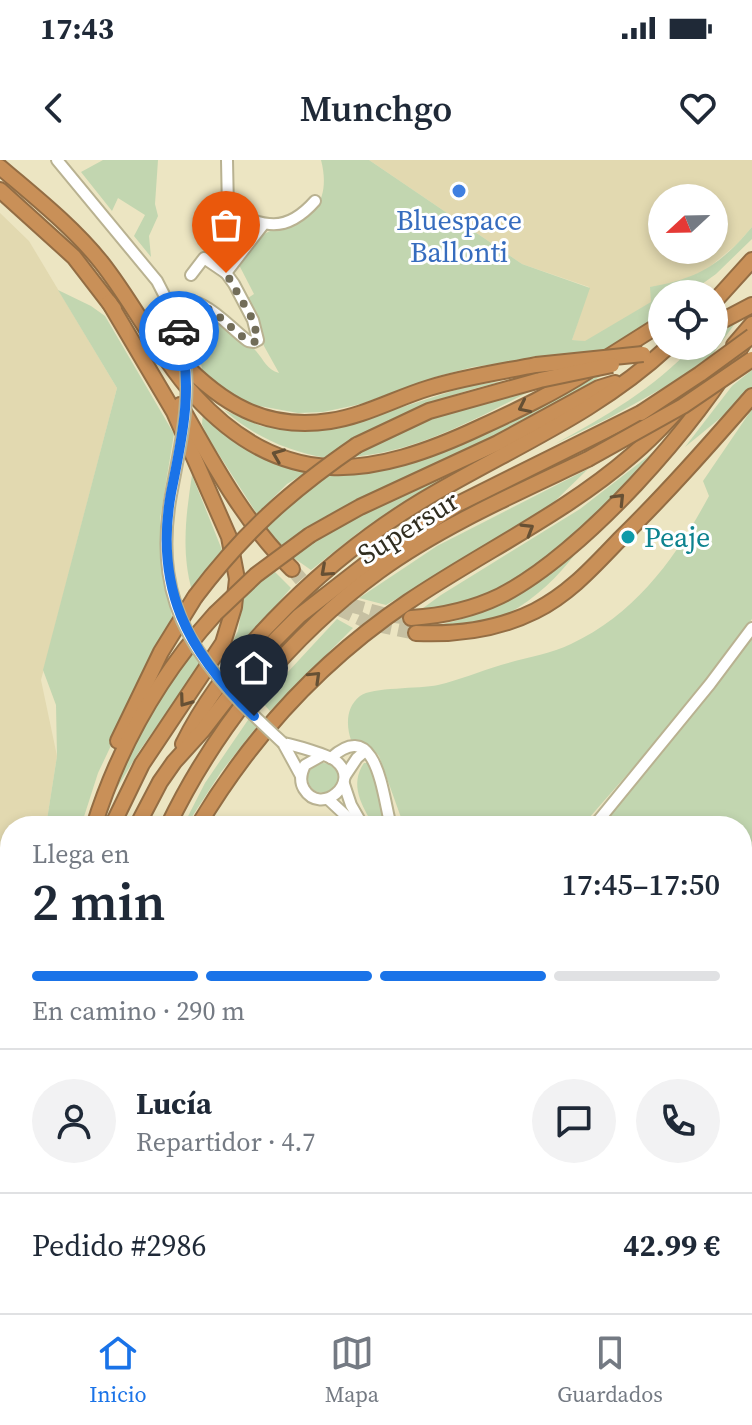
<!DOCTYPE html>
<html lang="es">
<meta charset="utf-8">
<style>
body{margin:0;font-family:"Source Serif 4",serif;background:#f2f2f3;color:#1f2937;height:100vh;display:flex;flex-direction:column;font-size:30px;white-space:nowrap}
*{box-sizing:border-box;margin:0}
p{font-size:26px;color:#747a83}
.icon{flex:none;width:44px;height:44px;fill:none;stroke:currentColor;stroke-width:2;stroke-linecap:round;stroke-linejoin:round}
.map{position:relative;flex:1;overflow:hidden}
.details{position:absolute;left:0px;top:656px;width:752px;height:498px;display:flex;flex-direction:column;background:#fff;border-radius:32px 32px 0 0;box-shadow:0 4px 12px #0003}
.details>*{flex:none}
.needle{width:52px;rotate:248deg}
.controls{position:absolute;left:648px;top:24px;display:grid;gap:16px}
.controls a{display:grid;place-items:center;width:80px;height:80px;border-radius:50%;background:#fff;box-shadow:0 4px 12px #0003;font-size:40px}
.pin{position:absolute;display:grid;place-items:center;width:68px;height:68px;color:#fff;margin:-82px -34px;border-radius:50% 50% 50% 0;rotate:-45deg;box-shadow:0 0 8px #0007}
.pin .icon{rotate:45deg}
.courier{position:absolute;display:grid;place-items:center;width:80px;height:80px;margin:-40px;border:6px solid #1a73e8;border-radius:50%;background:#fff;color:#222;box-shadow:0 2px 10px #0007}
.head em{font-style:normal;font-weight:600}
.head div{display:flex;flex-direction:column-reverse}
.head{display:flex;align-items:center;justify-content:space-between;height:136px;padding:0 32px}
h1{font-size:52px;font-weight:600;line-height:60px}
.bar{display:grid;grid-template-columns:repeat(4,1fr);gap:12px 8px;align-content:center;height:96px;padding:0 32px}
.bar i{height:10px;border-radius:6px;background:#e0e1e3}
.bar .on{background:#1a73e8}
.bar p{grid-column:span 4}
.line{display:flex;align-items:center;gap:20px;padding:0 32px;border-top:2px solid #e0e1e3}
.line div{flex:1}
.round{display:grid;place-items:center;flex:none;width:84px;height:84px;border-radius:42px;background:#f2f2f3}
.status{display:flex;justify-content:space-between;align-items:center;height:56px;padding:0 40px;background:#fff;direction:ltr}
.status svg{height:22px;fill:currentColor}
header{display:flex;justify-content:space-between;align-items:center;height:104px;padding:0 32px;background:#fff;font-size:36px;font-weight:600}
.tab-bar{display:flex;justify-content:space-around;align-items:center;height:112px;border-top:2px solid #e0e1e3;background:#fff;font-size:22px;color:#747a83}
.tab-bar a{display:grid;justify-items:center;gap:4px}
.tab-bar .on{color:#1a73e8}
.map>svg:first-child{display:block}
.built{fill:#e2d9b0;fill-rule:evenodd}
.green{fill:#c2d6b0}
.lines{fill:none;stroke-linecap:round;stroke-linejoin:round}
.stream{stroke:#6ab2db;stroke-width:3}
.highway-tunnel{stroke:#c6c0a2;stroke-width:14;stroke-dasharray:14 7;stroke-linecap:butt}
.minor-casing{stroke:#b9b291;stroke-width:14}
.highway-casing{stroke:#936d44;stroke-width:18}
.minor{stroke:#fff;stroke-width:10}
.highway{stroke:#c99058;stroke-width:14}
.minor-bridge-casing{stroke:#b9b291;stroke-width:14;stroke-linecap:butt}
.highway-bridge-casing{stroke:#936d44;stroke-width:18;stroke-linecap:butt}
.minor-bridge{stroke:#fff;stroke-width:10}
.highway-bridge{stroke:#c99058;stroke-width:14}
.oneway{stroke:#665034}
.done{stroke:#726d59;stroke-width:8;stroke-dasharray:0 14.4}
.route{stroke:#1a73e8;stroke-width:10}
.shop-dot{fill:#3f7fe0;stroke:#fff;stroke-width:3}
.culture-dot{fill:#0f9aa8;stroke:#fff;stroke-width:3}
.labels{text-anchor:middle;stroke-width:6;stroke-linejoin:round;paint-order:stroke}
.shop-label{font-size:28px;fill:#366cbe;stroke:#fff}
.street-label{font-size:28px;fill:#302d20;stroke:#fff}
.culture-label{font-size:28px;fill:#0d838f;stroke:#fff;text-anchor:start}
</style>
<div class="status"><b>17:43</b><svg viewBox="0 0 49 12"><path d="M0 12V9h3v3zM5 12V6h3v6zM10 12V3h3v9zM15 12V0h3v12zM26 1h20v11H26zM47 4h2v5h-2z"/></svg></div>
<header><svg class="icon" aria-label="back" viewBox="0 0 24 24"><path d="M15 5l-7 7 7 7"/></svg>Munchgo<svg class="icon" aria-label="heart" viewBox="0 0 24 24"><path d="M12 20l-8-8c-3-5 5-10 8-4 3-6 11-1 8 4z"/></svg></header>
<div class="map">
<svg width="752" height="1153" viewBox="0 0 752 1153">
<rect width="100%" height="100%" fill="#ece5c2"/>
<!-- built -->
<g class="built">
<path d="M 369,0 L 752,0 L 752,67 L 737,84 L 688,125 L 662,134 L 662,143 L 595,182 L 572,180 L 589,127 L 522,104 ZM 662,38 L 714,38 L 714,90 L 662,90 Z"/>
<polygon points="0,53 29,81 117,228 41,520 57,596 46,666 10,666 10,866 0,887"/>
<polygon points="243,1144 396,1144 386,1153 240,1153"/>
</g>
<!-- green -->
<g class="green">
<polygon points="103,0 158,0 155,44 158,56 149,76 151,97 134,76 145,55 118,38 112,51 81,12"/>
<path d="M 321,0 L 369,0 L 522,104 L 590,128 L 572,180 L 585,181 L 651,142 L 650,127 C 699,118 719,106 752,67 L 752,79 L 716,114 L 688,134 L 662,134 L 662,153 L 609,189 L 473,207 L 435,217 L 361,244 L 323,252 L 298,253 L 254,245 L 225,230 L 203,213 L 193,168 L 186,153 L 190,149 C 216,154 238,173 256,191 C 264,200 267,210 279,213 L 264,186 L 255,159 L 245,140 L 254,134 L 238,103 C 248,91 256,77 270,71 C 276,69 283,69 289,67 C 321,56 329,30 321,0 Z"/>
<polygon points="58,130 91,146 105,156 174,274 160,359 161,399 172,457 98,613 81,666 46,666 57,596 56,545 43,510 117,228"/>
<path d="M 736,162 L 713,194 L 679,219 L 609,258 L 555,284 C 603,258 656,227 693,186 L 714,186 L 714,173 Z"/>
<path d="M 611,209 C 508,281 384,317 280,387 L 262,366 L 325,314 C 413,324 516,253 593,213 Z"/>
<polygon points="752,210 752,229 735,246 685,287 732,226"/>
<path d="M 504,221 C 441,236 379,259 326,298 C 287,291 253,276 224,250 L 261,266 L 293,271 L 337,268 L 468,226 Z"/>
<path d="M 546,223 C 484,254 421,292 350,297 L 422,259 Z"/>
<path d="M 752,249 L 752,459 L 674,561 L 582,666 L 404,666 L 379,596 L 370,586 L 351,580 C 346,565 346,547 360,536 C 372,527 419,529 438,525 C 460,520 480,511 501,505 C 524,498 550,494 571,484 C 637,453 676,397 709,336 L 703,321 Z"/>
<path d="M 203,253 C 236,287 261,299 305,313 L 287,324 L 257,354 L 207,276 L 202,264 Z"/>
<path d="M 660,287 C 590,363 529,439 419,451 L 441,435 L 580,349 Z"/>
<polygon points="588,309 552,344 534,358 386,445 359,438 437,386"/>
<path d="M 192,315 L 222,390 L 192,431 C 181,392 186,354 192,315 Z"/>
<polygon points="445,317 359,372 311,410 291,396 350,360"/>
<path d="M 576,393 C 552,425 515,458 474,466 C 462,469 447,467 435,466 C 490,454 534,430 576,393 Z"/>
<polygon points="273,410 291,428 226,503 224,499 238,471 244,435"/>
<polygon points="337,459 353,468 270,551 261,541"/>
<polygon points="752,473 752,826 742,823 742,666 600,666"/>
<polygon points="192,487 202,502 140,590 117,628 118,617 147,554"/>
<polygon points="250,557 258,565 221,612 186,666 183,666 205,623"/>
<path d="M 364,603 L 369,603 L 372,610 L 385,666 L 374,666 C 362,646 349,625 364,603 Z"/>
<circle cx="323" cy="618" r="15"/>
<polygon points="742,1094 752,1112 752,1153 590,1153 602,1144 742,1144"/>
</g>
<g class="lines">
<!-- stream -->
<polyline class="stream" points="0,1148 10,1134"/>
<!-- highway-tunnel -->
<g class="highway-tunnel">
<polyline points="292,409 318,439 372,464 416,473"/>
<polyline points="350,445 386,455 411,458"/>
</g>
<!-- minor casing -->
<g class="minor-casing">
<g id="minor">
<polyline points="57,0 157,121 176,158 184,190"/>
<path d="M 227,0 L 228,50 C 264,66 285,75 315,41"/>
<polyline points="226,113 263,65"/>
<path d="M 169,142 C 203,132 224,163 248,181 L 254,182 L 258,180 L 253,160 L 234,124 L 226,113 L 204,98 L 191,115"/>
<path d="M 283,583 C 294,585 329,595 336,601 C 362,622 321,657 304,629 C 299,621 301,613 305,605 L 321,596"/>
<polyline points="283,583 301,616"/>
<path d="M 331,598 C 378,555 383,640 391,666"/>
<polyline points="345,616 357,598 364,592"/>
<polyline points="344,624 351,645 363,666"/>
<polyline points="328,639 357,666"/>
<polyline points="594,666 710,524 752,468"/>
<polyline points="742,879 752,888"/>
<polyline points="742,1040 752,1023"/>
<polyline points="407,1153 413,1144"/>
<polyline points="577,1153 590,1144"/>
</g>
</g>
<!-- highway casing -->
<g class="highway-casing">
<g id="highway">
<path d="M 0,7 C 35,37 72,66 101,102 C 135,145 159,196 195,236 C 283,333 373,318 481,267 C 518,250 554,233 588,211"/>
<polyline points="0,30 74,97 114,149"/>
<polyline points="109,142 174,252 229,377 237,419 234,447 223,483 142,604 112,666"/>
<polyline points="714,142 752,100"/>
<polyline points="714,165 752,145"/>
<polyline points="734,185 752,164"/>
<path d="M 179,199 C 221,243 265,271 330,261 C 364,256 396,238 429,228 C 464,217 500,212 536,205"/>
<polyline points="605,199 662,163"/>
<path d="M 180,245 C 213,303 244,362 292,409"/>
<polyline points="357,285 429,251 540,220"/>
<polyline points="310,375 360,347 498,283 599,228 615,223"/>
<path d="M 411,458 C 442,456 471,450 500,436 C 582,395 699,263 744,182"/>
<path d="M 416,473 C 458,475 497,470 535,451 C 569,434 593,407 619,380 C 666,334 709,285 752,236"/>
<polyline points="118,581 161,492 195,437"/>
<path d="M 183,584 C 230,489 333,394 423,340 C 508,289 595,255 669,186"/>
<path d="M 94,666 C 119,586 159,516 215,454"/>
<polyline points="137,666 160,622 174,602 203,570 264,491 299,456 371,400 456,345 641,253"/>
<path d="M 168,666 C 216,566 290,476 379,411 C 441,366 519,332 588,299"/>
<path d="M 198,666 C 251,577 322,500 408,442 C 482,392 564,354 632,295 C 663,269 689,237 715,207"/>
<polyline points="0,939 10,917"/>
<polyline points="0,992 10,973"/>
<polyline points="0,1045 10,1027"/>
<polyline points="0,1097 10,1082"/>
</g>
</g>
<!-- minor -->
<use href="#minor" class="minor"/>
<!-- highway -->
<use href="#highway" class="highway"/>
<!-- minor-bridge casing -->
<g class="minor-bridge-casing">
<path id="minor-bridge" d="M 184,190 C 192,240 180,286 171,335 C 150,452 203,509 283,583"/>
</g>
<!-- highway-bridge casing -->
<g class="highway-bridge-casing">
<g id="highway-bridge">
<polyline points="536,205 643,194"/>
<polyline points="540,220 612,205"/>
<polyline points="641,253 700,214 752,176"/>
<polyline points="588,299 683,246 752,199"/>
<path d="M 195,437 C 244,372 290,331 357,285"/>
<polyline points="215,454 256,415 310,375"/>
</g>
</g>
<!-- minor-bridge -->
<use href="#minor-bridge" class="minor-bridge"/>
<!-- highway-bridge -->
<use href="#highway-bridge" class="highway-bridge"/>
</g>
<!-- one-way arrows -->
<defs><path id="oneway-chevron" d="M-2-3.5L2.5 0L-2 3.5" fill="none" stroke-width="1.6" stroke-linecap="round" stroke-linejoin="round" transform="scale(2)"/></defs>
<g class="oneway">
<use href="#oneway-chevron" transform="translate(524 247) rotate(154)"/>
<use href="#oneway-chevron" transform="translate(278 295) rotate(-158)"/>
<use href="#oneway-chevron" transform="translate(619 339) rotate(-46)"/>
<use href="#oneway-chevron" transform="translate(528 369) rotate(-31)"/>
<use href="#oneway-chevron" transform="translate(326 411) rotate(138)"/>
<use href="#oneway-chevron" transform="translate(315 517) rotate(-44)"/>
<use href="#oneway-chevron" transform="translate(185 541) rotate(126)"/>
</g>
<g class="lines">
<!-- done -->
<path class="done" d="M 179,171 L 169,142 C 204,133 223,163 248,181 L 254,182 L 258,180 L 253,160 L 226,113"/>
<!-- route -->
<path class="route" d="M 179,171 C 194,227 182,278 171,333 C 154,428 187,491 254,556"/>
</g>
<!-- markers -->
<circle class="shop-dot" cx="459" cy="31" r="8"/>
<circle class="culture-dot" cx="628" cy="377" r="8"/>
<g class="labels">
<!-- shop labels -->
<g class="shop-label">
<text x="459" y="70">Bluespace<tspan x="459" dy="32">Ballonti</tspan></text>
</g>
<!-- street labels -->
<g class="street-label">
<text transform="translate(408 367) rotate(-32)" y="10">Supersur</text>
</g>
<!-- culture labels -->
<g class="culture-label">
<text x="644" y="387">Peaje</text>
</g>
</g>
</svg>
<div class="controls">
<a><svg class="needle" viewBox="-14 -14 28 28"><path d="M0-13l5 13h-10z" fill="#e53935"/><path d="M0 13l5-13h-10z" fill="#747a83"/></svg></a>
<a><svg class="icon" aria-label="locate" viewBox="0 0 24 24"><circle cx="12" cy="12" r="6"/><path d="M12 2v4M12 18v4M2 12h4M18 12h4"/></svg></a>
</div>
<div class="pin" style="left:226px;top:113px;background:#ea580c"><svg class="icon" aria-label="bag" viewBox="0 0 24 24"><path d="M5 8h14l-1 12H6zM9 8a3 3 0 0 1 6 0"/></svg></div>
<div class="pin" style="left:254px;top:556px;background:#1f2937"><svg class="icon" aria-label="home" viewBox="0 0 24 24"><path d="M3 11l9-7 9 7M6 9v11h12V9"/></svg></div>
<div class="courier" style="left:179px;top:171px"><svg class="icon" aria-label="car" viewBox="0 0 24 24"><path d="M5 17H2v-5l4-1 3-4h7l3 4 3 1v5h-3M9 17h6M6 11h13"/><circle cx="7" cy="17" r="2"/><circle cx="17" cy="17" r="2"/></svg></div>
<section class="details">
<div class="head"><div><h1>2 min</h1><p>Llega en</p></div><em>17:45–17:50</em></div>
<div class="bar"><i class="on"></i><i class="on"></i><i class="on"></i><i></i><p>En camino · 290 m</p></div>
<div class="line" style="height:144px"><a class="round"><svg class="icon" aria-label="person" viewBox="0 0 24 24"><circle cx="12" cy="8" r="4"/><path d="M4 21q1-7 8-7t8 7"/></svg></a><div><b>Lucía</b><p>Repartidor · 4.7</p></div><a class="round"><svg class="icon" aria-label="chat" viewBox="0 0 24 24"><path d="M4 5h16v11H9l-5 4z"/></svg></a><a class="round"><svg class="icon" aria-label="phone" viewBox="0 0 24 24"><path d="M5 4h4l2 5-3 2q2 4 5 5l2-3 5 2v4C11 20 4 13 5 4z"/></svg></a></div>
<div class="line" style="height:104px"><div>Pedido #2986</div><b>42.99 €</b></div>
</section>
</div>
<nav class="tab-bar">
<a class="on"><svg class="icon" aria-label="home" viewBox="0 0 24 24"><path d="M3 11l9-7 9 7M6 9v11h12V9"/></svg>Inicio</a>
<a><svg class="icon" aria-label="map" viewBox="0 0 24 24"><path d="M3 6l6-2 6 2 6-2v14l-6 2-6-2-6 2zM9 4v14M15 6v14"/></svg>Mapa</a>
<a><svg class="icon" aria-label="saved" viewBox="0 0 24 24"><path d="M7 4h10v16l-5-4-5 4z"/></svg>Guardados</a>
</nav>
